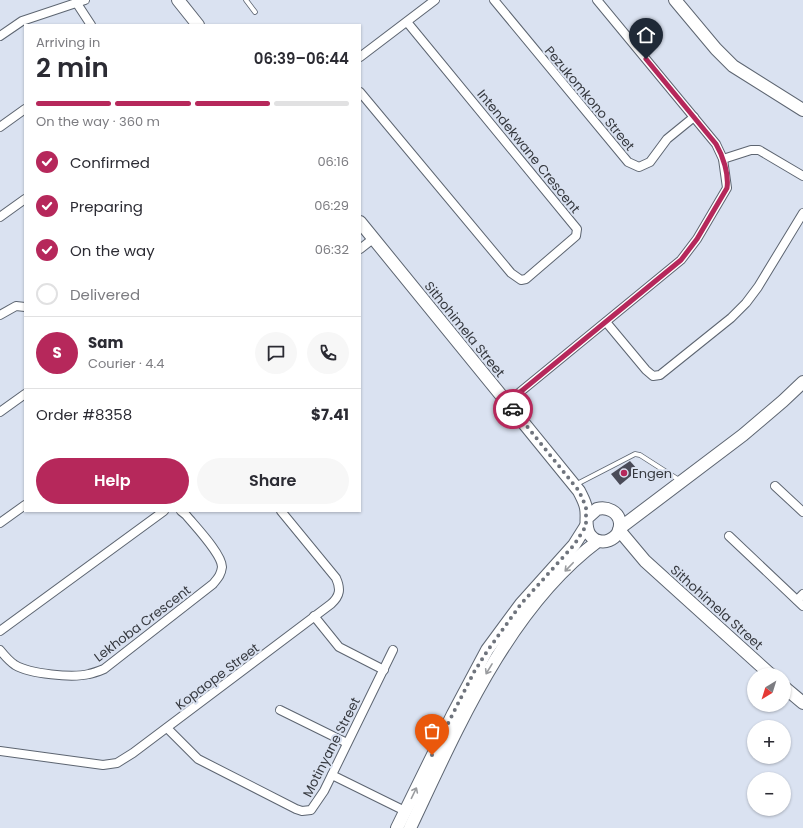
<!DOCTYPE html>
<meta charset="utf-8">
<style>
body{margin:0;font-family:Poppins,sans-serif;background:#f7f7f7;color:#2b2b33;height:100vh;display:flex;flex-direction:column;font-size:15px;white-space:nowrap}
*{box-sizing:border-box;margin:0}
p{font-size:13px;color:#7c7c81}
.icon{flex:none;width:22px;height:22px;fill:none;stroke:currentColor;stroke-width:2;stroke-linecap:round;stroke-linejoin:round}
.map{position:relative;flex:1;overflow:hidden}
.sheet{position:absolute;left:24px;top:24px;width:337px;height:488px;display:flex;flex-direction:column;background:#fff;border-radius:0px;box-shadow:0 1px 3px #0004}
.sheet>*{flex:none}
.needle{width:26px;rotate:218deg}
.tools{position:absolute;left:747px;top:668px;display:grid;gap:8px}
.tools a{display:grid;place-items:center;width:44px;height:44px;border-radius:50%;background:#fff;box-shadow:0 1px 3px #0004;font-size:20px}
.pin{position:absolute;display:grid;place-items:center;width:34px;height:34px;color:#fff;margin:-41px -17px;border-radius:50% 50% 50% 0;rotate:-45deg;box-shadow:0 0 4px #0007}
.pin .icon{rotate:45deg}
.courier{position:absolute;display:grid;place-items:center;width:40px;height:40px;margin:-20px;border:3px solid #b6285b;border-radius:50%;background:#fff;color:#222;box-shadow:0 1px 5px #0007}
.head em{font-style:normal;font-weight:600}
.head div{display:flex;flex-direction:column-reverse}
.head{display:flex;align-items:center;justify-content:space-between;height:68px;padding:0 12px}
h1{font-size:26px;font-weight:600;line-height:30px}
.bar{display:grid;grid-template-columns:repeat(4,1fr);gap:6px 4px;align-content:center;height:48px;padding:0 12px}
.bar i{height:5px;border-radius:3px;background:#e1e1e2}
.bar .on{background:#b6285b}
.bar p{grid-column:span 4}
.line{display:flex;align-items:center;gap:10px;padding:0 12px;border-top:1px solid #e1e1e2}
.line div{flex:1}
.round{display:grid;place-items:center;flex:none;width:42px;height:42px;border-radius:21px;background:#f7f7f7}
ol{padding:0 12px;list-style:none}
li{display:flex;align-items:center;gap:12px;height:44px}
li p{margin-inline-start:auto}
li .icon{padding:4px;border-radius:50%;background:#b6285b;color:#fff;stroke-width:4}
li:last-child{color:#7c7c81}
li i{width:22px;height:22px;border:2px solid #e1e1e2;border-radius:50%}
.action{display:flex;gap:8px;margin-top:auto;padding:8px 12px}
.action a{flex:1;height:46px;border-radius:24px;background:#b6285b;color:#fff;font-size:16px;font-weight:600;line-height:46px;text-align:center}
.action a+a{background:#f7f7f7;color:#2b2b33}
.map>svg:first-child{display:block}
.building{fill:#4a4b58}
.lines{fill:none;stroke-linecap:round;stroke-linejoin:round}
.lane-casing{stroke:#5d6571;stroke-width:5.5}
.street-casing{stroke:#5d6571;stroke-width:10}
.secondary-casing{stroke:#5d6571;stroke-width:14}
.lane{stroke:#fff;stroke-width:4}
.street{stroke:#fff;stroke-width:8}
.secondary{stroke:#fff;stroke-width:12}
.oneway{stroke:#9a9c9f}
.done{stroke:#6f747d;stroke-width:4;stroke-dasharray:0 7.2}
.route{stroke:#b6285b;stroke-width:5}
.poi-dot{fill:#b6285b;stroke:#dae2f1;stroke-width:1.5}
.labels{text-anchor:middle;stroke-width:4;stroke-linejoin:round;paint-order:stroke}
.street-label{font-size:13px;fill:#36393f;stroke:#dae2f1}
.poi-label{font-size:13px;fill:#36393f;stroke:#dae2f1;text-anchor:start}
</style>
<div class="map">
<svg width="803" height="828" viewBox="0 0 803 828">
<rect width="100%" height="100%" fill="#dae2f1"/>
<!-- building -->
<polygon class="building" points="630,461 638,470 620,485 611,474"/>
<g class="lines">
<!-- lane casing -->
<g class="lane-casing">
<g id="lane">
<polyline points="246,0 255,12"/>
<polyline points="575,485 635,454 640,455 679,480"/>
</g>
</g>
<!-- street casing -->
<g class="street-casing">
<g id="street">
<polyline points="494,0 628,162 639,167 650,162 667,139 694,117"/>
<polyline points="76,2 91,25"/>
<polyline points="0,36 22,21 85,0"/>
<polyline points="360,57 435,0"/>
<polyline points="360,92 511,273 521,280 526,279 576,236 577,229 407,22"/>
<polyline points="0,127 25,109"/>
<polyline points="723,159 751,150 759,150 803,176"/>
<polyline points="0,217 25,199"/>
<polyline points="360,249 374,238"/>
<polyline points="0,315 16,306 25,307"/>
<polyline points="606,322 646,370 653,376 660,375 731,318 746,303 758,287 803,213"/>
<polyline points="508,402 681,260 697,239 727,188 723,159 716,144 597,0"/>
<polyline points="0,412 25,394"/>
<polyline points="775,486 803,512"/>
<polyline points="0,523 25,505"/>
<polyline points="729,536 803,606"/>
<polyline points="797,600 803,594"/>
<polyline points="314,616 339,647 384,670"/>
<polyline points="0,631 164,511"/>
<path d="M 0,650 C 4,655 9,661 15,665 C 30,674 72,678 89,674 C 94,673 99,671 104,669 L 213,584 C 218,578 221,575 222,567 C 222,554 195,526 186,515 L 181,511"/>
<polyline points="280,710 347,743"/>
<polyline points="167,728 198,759 296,809 302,811 311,810 324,791 393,650"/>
<path d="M 0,751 L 103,765 L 117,763 L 133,753 L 331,604 C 340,596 341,589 336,578 L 281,511"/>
<polyline points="332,775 405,811"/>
</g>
</g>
<!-- secondary casing -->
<g class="secondary-casing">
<g id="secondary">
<polyline points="178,0 198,25"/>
<polyline points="675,0 716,49 733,66 803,110"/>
<path d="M 360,222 L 579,491 C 582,497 585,502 586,508 C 588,517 584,527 590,535 C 600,548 621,540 620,523 C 619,512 607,506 597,509 L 587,518"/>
<polyline points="620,528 743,435 783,401 803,382"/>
<polyline points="619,530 645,561 771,675"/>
<polyline points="784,687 803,703"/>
<polyline points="397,828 453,714 487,650 521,604 574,545 586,526"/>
<path d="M 410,828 C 457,729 508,608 598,541"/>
</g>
</g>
<!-- lane -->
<use href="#lane" class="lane"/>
<!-- street -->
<use href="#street" class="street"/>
<!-- secondary -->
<use href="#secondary" class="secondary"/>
</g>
<!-- one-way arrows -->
<defs><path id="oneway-shaft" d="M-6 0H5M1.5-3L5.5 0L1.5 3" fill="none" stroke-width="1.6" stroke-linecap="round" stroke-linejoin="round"/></defs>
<g class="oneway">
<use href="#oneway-shaft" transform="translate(569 567) rotate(134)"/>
<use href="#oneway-shaft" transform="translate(489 669) rotate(121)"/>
<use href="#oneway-shaft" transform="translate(414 793) rotate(-64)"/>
</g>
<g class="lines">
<!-- done -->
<polyline class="done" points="432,755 474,672 488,650 521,604 574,545 586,526 586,507 579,491 513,409"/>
<!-- route -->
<path class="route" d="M 513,409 L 508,402 L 681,260 L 697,239 L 727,188 C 729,174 723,156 716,144 L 646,59"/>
</g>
<!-- markers -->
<circle class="poi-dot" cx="624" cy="473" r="4"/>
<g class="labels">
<!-- street labels -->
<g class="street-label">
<text transform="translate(590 98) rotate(50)" y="5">Pezukomkono Street</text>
<text transform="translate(529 151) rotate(51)" y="5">Intendekwane Crescent</text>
<text transform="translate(465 329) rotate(51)" y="5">Sithohimela Street</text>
<text transform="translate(717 607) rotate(42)" y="5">Sithohimela Street</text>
<text transform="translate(142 623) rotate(-37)" y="5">Lekhoba Crescent</text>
<text transform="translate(217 676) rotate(-37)" y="5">Kopaope Street</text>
<text transform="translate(331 747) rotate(-63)" y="5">Motinyane Street</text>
</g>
<!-- poi labels -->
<g class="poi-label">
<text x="632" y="478">Engen</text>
</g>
</g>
</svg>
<div class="tools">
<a><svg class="needle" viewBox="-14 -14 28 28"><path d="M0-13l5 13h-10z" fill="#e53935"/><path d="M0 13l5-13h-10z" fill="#7c7c81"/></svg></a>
<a>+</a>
<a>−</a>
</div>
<div class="pin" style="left:432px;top:755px;background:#ea580c"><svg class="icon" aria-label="bag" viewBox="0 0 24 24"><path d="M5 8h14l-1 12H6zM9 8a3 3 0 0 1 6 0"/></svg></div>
<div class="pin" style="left:646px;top:59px;background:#1f2937"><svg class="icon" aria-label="home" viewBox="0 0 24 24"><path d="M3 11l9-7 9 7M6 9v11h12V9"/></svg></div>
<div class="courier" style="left:513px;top:409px"><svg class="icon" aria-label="car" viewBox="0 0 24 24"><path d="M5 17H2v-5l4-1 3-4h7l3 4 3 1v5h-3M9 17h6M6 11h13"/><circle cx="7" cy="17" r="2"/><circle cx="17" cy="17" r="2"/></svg></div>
<section class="sheet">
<div class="head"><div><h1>2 min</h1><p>Arriving in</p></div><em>06:39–06:44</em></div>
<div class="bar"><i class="on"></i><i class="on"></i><i class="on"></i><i></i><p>On the way · 360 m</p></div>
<ol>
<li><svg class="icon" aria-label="check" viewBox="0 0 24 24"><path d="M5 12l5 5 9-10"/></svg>Confirmed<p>06:16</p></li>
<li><svg class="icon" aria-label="check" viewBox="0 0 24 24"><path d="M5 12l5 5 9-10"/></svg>Preparing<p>06:29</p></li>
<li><svg class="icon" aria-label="check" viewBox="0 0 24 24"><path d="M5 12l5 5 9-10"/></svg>On the way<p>06:32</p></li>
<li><i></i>Delivered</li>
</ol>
<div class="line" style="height:72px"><b class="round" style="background:#b6285b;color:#fff">S</b><div><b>Sam</b><p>Courier · 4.4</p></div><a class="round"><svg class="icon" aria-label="chat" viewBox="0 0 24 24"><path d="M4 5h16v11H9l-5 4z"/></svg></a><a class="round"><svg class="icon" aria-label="phone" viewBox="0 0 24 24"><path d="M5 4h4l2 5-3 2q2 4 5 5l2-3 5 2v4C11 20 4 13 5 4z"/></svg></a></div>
<div class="line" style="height:52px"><div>Order #8358</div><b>$7.41</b></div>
<div class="action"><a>Help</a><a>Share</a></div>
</section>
</div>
